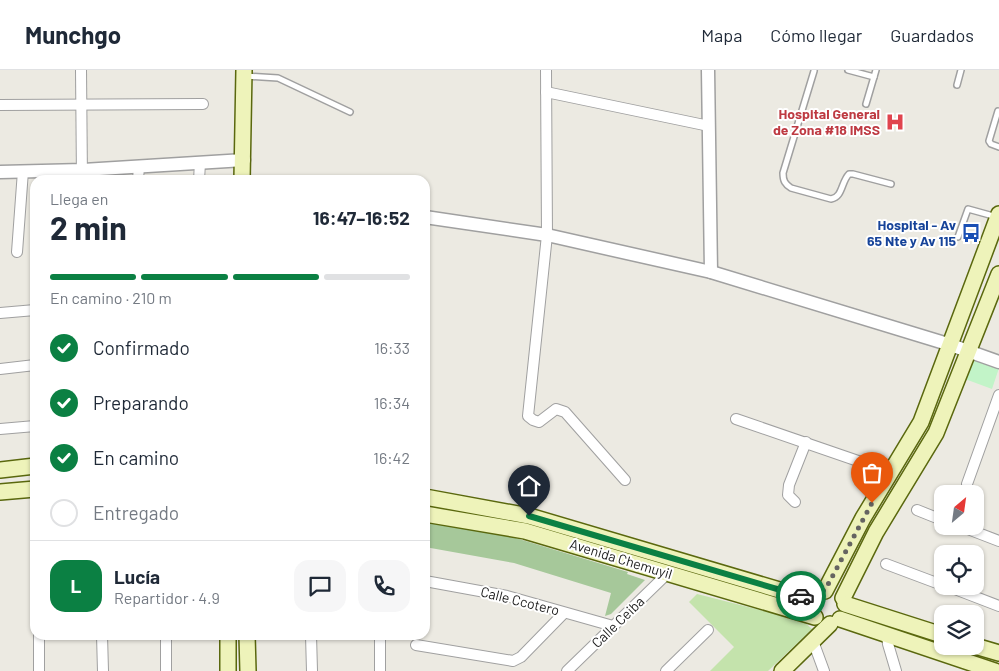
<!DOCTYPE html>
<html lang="es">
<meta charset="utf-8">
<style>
body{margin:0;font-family:Barlow,sans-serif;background:#f6f6f7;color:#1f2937;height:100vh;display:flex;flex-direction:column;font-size:19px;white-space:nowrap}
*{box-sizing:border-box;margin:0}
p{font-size:16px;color:#747a83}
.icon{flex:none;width:28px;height:28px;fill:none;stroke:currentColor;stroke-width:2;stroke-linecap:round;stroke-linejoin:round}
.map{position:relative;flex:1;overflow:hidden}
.panel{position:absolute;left:30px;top:105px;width:400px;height:465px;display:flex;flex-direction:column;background:#fff;border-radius:15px;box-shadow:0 1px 4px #0004}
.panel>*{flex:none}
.needle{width:32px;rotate:29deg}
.controls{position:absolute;left:934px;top:415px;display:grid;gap:10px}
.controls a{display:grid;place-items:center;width:50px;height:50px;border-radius:10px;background:#fff;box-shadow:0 1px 4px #0004;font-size:25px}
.pin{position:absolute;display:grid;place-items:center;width:42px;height:42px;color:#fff;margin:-51px -21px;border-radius:50% 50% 50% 0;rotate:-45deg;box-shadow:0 0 5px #0007}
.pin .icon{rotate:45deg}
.courier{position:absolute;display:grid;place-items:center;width:50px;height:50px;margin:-25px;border:4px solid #0b8043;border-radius:50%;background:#fff;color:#222;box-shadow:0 1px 6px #0007}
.summary em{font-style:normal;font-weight:700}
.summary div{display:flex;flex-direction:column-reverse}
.summary{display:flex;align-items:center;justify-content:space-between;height:85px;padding:0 20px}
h1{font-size:32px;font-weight:700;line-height:38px}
.bar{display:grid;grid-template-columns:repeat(4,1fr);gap:8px 5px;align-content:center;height:60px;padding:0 20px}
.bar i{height:6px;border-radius:4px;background:#e0e1e3}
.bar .on{background:#0b8043}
.bar p{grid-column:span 4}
.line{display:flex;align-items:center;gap:12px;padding:0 20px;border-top:1px solid #e0e1e3}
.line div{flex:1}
.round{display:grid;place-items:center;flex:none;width:52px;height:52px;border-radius:15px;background:#f6f6f7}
ol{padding:0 20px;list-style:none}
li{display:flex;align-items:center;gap:15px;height:55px}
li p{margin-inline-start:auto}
li .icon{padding:5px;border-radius:50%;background:#0b8043;color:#fff;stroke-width:4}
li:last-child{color:#747a83}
li i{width:28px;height:28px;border:2px solid #e0e1e3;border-radius:50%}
header{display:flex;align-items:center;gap:30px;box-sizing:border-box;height:70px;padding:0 25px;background:#fff;border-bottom:1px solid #e0e1e3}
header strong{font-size:24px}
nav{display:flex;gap:28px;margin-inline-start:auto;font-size:18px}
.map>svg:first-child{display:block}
.grass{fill:#c4e3ac}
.forest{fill:#a6c89a}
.park{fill:#c2f4c8}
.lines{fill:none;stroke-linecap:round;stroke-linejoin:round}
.service-casing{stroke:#a0a0a0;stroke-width:8}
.minor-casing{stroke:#a0a0a0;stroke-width:12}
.tertiary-casing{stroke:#a0a0a0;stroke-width:15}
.secondary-casing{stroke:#5a680e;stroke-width:18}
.service{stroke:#fff;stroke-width:5}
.minor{stroke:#fff;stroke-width:10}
.tertiary{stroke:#fff;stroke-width:12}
.secondary{stroke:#eef3ba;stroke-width:15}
.done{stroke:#656461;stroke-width:5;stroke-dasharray:0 9}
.route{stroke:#0b8043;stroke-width:6}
.labels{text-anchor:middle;stroke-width:4;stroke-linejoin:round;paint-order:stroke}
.health-label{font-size:14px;font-weight:bold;fill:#be3a42;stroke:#fff;text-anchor:end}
.transit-label{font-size:14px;font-weight:bold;fill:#164399;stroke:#fff;text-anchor:end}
.street-label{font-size:14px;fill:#1c1c1c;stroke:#fff}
</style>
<header>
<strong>Munchgo</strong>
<nav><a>Mapa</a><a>Cómo llegar</a><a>Guardados</a></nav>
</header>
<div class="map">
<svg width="999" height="601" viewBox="0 0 999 601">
<rect width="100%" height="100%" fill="#eceae2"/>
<!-- grass -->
<polygon class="grass" points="697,524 803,551 812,559 768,601 710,601 734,577 689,532"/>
<!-- forest -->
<polygon class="forest" points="425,452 509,466 628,502 627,504 645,510 611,544 605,546 611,523 514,493 425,477"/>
<!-- park -->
<polygon class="park" points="972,288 999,298 992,319 965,309"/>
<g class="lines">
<!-- service casing -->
<g class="service-casing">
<g id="service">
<polyline points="848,0 874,7"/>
<path d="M 814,1 L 783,103 C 783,111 785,114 791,118 L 831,129 C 843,127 841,112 849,104 L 853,104 L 891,114"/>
<polyline points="245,6 278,8 350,42"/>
<polyline points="957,15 961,0"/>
<polyline points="866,34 876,0"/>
<polyline points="998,41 989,71 991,74 999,77"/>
<polyline points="958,167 968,139 997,147"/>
</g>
</g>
<!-- minor casing -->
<g class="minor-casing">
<g id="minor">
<polyline points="81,0 82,110"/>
<polyline points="546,0 547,165 528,346 533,350 539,352 556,339 565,342 625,410"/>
<polyline points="546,22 709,56"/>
<polyline points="0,35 203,34"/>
<polyline points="138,110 139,96"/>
<polyline points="199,110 200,93"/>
<polyline points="17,182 23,101"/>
<polyline points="0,243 35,240"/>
<polyline points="0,299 35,295"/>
<polyline points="736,349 890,402"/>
<polyline points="0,359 35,356"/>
<polyline points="967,414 999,325"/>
<polyline points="795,432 788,425 789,415 806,372"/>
<polyline points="917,440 942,450"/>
<polyline points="960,456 999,471"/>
<polyline points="886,494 942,515"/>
<polyline points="425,511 507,526 613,556"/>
<polyline points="947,516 999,536"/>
<polyline points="39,565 39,601"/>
<polyline points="102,565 103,601"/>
<polyline points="166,565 166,601"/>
<polyline points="311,565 312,601"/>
<polyline points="380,565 380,601"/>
<polyline points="887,565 888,574 896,601"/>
<polyline points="813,571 824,601"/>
<polyline points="416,575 513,591 521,587 564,543"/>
<polyline points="567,601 668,503"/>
<polyline points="666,601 708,560"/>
</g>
</g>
<!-- tertiary casing -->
<g class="tertiary-casing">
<g id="tertiary">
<polyline points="708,0 711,202"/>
<polyline points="0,102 83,100 244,90"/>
<polyline points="425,147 547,165 711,202 951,275 999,292"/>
</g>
</g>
<!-- secondary casing -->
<g class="secondary-casing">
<g id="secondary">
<polyline points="242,110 244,0"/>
<polyline points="0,400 35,396"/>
<polyline points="0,422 35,419"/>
<polyline points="425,427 529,446 813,530"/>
<polyline points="425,444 525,461 815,547"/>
<polyline points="825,521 863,448 921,352 999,144"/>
<polyline points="843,528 876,462 936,363 999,204"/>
<polyline points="845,534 942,565"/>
<polyline points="840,549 995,601"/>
<polyline points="247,565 248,601"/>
<polyline points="975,576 999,583"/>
<polyline points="228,601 228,565"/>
<polyline points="782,601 830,554"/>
</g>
</g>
<!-- service -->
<use href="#service" class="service"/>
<!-- minor -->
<use href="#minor" class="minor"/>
<!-- tertiary -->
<use href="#tertiary" class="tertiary"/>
<!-- secondary -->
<use href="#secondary" class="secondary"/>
</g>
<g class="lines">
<!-- done -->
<polyline class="done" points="801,526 813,530 820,522 825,520 872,433"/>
<!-- route -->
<polyline class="route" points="529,446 801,526"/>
</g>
<!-- icons -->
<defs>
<g id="hospital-bare" transform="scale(1.5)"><path d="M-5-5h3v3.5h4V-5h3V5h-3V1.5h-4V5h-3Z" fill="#e0444e" stroke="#fff" stroke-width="2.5" paint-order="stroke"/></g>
<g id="bus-bare" transform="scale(1.5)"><path d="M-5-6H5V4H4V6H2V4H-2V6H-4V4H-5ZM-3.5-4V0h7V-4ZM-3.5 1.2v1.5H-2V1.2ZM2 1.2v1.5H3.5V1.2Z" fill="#1a4fb4" stroke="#fff" stroke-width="2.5" paint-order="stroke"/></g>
</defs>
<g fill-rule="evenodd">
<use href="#hospital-bare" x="895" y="52"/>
<use href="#bus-bare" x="971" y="163"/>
</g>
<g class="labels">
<!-- health labels -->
<g class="health-label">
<text x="880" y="49">Hospital General<tspan x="880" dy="16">de Zona #18 IMSS</tspan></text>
</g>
<!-- transit labels -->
<g class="transit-label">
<text x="956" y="160">Hospital - Av<tspan x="956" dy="16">65 Nte y Av 115</tspan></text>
</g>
<!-- street labels -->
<g class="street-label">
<text transform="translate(621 489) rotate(17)" y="5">Avenida Chemuyil</text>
<text transform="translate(520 531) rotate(14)" y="5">Calle Ccotero</text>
<text transform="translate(618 552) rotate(-44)" y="5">Calle Ceiba</text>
</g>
</g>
</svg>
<div class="controls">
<a><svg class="needle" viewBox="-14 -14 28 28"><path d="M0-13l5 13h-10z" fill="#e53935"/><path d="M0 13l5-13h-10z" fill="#747a83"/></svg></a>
<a><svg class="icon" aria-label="locate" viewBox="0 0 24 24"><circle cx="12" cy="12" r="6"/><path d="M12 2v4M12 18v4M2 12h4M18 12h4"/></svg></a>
<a><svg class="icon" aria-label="layers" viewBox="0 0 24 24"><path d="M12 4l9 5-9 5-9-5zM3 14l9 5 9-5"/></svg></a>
</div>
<div class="pin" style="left:872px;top:433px;background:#ea580c"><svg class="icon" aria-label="bag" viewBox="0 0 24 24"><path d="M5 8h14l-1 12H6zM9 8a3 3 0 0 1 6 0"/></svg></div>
<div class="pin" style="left:529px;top:446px;background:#1f2937"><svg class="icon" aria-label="home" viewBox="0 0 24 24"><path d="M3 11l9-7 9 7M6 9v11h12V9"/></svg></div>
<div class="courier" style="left:801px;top:526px"><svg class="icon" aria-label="car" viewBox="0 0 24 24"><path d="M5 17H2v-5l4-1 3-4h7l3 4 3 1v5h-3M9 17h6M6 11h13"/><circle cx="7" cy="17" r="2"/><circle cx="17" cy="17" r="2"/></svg></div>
<section class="panel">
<div class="summary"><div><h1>2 min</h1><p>Llega en</p></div><em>16:47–16:52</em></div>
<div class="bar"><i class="on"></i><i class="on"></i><i class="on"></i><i></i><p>En camino · 210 m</p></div>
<ol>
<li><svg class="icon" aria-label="check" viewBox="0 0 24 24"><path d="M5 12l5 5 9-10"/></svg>Confirmado<p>16:33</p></li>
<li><svg class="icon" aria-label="check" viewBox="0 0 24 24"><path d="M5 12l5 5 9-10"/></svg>Preparando<p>16:34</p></li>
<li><svg class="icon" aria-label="check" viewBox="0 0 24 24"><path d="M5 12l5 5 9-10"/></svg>En camino<p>16:42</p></li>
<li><i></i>Entregado</li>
</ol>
<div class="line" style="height:90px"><b class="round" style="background:#0b8043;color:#fff">L</b><div><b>Lucía</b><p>Repartidor · 4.9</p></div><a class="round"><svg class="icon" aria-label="chat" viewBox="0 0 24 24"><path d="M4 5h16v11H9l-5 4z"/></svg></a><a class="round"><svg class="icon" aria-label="phone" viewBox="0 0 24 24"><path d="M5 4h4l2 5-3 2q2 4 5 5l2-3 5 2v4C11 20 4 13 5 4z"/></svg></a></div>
</section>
</div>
